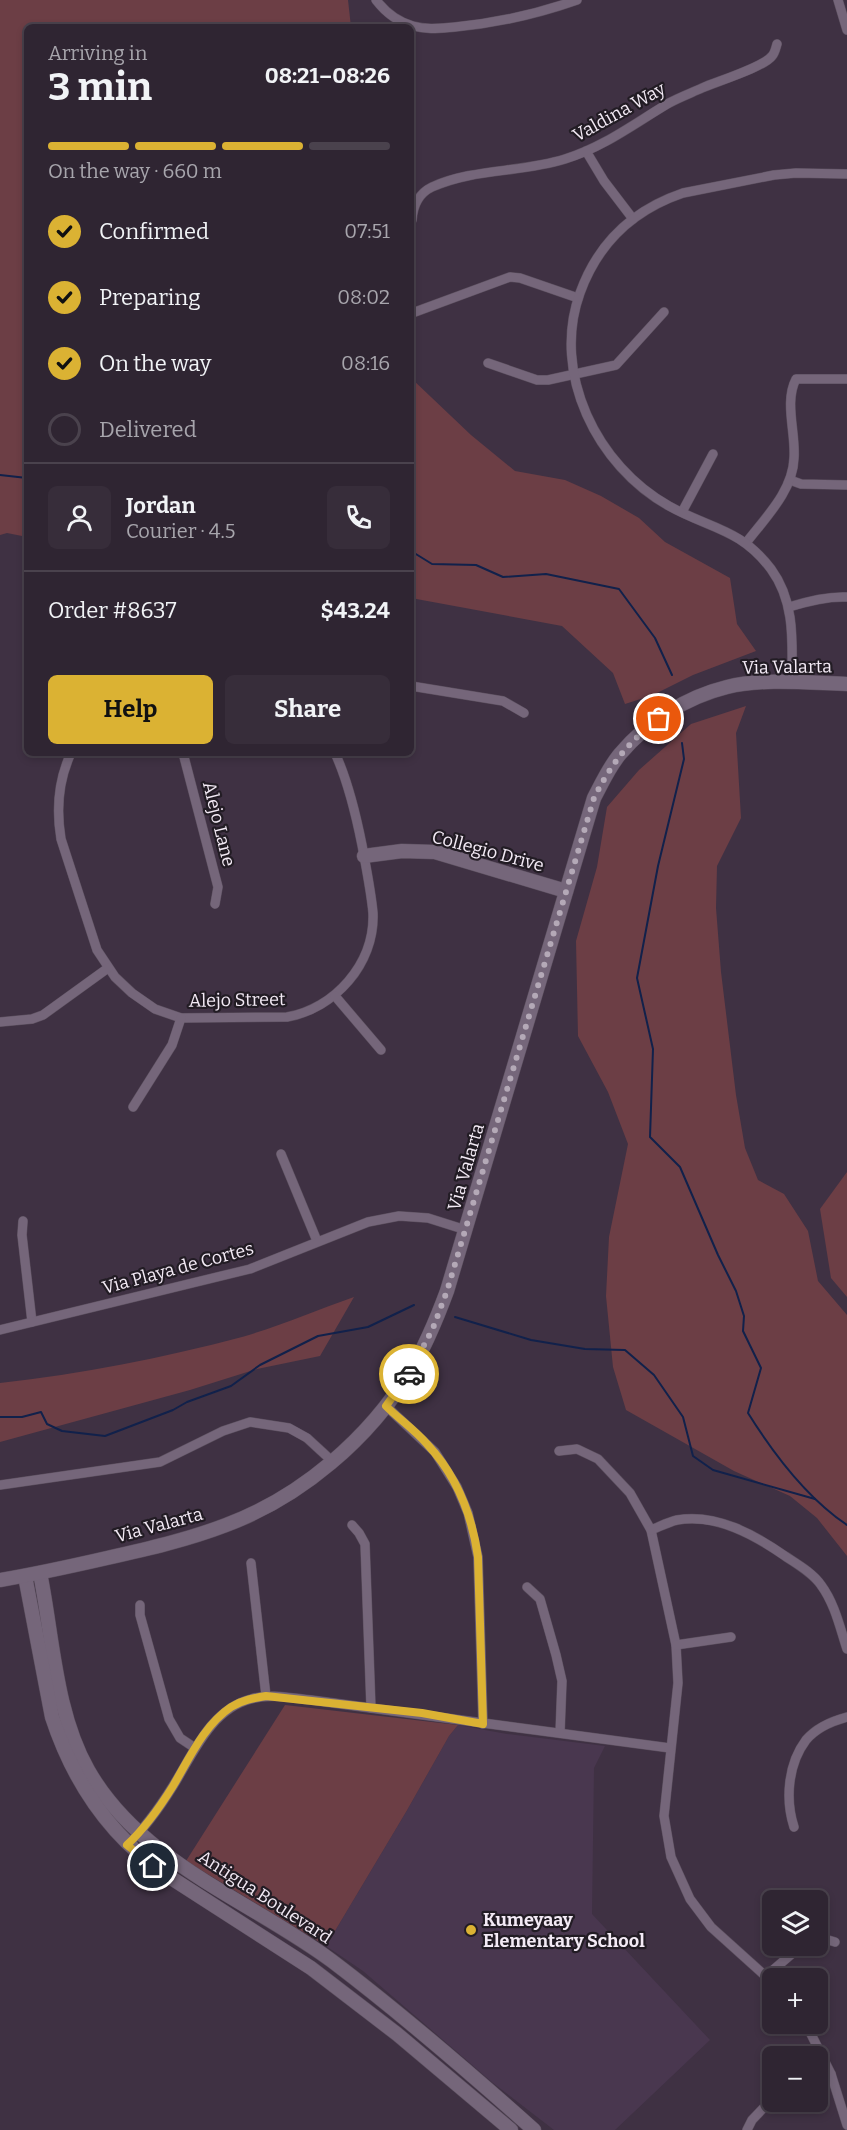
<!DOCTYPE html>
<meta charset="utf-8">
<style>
body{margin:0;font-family:Bitter,serif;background:#372d3a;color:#f1f3f6;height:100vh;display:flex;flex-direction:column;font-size:22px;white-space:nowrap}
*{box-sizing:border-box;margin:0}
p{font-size:20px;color:#a7a5ac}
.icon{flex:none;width:33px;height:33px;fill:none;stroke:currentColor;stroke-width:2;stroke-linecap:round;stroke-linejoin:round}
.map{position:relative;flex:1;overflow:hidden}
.sheet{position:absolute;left:24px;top:24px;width:390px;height:732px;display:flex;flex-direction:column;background:#2f2532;border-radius:9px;box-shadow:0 3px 9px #0003,0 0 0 2px #4a424d}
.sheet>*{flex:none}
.fabs{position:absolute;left:762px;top:1890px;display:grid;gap:12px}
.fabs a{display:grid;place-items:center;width:66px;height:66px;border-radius:9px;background:#2f2532;box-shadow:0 3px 9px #0003,0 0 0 2px #4a424d;font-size:30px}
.pin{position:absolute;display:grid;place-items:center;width:51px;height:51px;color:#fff;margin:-26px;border:3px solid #fff;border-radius:50%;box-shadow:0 2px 6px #0007}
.courier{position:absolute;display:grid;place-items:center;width:60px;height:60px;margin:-30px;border:4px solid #dbb233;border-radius:50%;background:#fff;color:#222;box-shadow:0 2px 8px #0007}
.summary em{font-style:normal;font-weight:700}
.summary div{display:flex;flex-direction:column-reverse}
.summary{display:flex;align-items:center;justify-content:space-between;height:102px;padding:0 24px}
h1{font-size:39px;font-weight:700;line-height:45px}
.bar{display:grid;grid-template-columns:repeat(4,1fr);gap:9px 6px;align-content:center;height:72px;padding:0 24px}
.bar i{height:8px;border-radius:4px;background:#4a424d}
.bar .selected{background:#dbb233}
.bar p{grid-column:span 4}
.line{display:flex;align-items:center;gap:15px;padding:0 24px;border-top:2px solid #4a424d}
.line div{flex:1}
.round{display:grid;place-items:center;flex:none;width:63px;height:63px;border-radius:9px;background:#372d3a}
ol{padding:0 24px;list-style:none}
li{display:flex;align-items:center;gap:18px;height:66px}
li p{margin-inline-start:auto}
li .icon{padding:6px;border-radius:50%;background:#dbb233;color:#111;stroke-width:4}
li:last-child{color:#a7a5ac}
li i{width:33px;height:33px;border:3px solid #4a424d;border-radius:50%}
.cta{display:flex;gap:12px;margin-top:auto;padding:12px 24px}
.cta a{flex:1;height:69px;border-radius:9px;background:#dbb233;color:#111;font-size:24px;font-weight:700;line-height:69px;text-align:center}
.cta a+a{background:#372d3a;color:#f1f3f6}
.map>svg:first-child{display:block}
.built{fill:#49374f}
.green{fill:#6c3e45}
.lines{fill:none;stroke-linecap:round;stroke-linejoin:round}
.stream{stroke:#11214b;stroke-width:2}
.street-casing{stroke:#5b4f5e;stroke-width:10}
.secondary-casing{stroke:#5b4f5e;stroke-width:15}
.street{stroke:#75667a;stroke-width:9}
.secondary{stroke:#75667a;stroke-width:14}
.done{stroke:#b4a9b7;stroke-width:6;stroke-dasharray:0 10.8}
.route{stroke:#dbb233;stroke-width:8}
.poi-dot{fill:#dbb233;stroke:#221c24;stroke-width:2}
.labels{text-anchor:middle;stroke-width:4.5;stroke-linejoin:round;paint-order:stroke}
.street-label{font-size:18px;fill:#f3eaf5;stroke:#221c24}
.poi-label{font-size:18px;font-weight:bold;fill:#f3eaf5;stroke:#221c24;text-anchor:start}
</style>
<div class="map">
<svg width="847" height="2130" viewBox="0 0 847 2130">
<rect width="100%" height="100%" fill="#3f3143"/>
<!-- built -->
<polygon class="built" points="458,1725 507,1734 605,1746 594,1768 592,1914 710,2040 615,2130 554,2130 493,2083 363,1971 326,1946 406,1812 449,1736"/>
<!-- green -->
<g class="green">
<polygon points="0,0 348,0 351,27 27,27 27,537 7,533 0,535"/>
<polygon points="411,378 471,435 515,471 565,480 601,496 639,518 665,542 730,578 737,624 756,651 693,675 653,695 625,704 613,673 562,626 411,598"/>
<polygon points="746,706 736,733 741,818 717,866 716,908 721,972 736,1095 745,1148 758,1180 784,1194 808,1231 818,1281 847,1315 847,1556 817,1518 790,1496 734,1471 626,1410 613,1367 606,1296 609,1237 628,1144 608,1092 578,1036 576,941 597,867 607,807 639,770 691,724"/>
<polygon points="847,1172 847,1297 831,1278 820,1209"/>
<path d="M 354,1297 L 320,1356 L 257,1369 L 190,1390 L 0,1442 L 0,1383 C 82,1374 162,1358 242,1337 C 280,1326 317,1310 354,1297 Z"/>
<polygon points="285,1705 458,1725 449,1736 406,1812 326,1946 186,1861"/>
</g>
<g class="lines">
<!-- stream -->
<g class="stream">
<polyline points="0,475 27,478"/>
<polyline points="411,551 432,564 476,565 503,577 546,574 619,589 655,638 672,675"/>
<path d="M 682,743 L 684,759 L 658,866 L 637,978 L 653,1049 L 650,1137 L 680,1167 L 718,1255 L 736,1291 L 744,1316 L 743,1331 L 761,1368 L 748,1413 C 773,1453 807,1498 847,1525"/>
<polyline points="455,1317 531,1340 585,1349 625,1350 654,1375 683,1417 693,1456 713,1470 815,1499"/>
<polyline points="0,1417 22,1417 41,1412 47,1424 62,1431 105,1436 173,1410 187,1402 231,1386 260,1365 318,1336 368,1327 414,1305"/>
</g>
<!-- street casing -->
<g class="street-casing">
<g id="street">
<path d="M 376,0 C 386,13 398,22 413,26 C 427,30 441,28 455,27 C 498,23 537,14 577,0"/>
<polyline points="838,0 847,30"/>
<polyline points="586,151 604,181 633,219"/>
<path d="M 412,220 C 413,206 419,193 432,187 C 474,168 521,173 565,159 C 604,147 635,123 669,103 C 680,97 691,93 702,88 C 718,81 764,67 772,56 C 775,53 776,47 777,44"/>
<polyline points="415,312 510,277 520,278 578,298"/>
<polyline points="488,363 537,380 548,380 616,365 664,312"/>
<polyline points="790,480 801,484 847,485"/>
<polyline points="682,512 713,454"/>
<path d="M 746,543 C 765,518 793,491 794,458 C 796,433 784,402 796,379 L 847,379"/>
<path d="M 789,607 C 808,601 827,596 847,597"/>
<path d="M 792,683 C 792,644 796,603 771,569 C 740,528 710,529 669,506 C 597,466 551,373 580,293 C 598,243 633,210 683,193 L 774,175 L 796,173 L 847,174"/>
<polyline points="411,686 503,701 524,713"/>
<path d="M 71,753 C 58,781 56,809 61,839 L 97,950 L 115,977 L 132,993 L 155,1009 L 181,1018 L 287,1017 C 334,1009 375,964 373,913 C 371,891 366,867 362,845 C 356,815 348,781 335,753"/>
<polyline points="183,753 218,887 215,904"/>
<polyline points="335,996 381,1050"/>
<polyline points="0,1022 32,1019 43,1015 108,968"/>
<polyline points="133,1107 172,1045 181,1018"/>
<polyline points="281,1154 317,1241"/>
<polyline points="23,1221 22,1235 32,1322"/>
<polyline points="0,1330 250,1269 368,1222 399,1216 428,1218 466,1230"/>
<polyline points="386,1406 435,1452 457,1487 468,1513 478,1557 483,1724"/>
<polyline points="559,1451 577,1449 598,1459 630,1493 651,1530 676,1645 678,1683 664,1816 671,1857 690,1899 711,1927 772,1982"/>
<polyline points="0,1485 160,1462 223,1431 250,1422 289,1428 307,1438 332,1461"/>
<polyline points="352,1525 359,1533 365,1544 371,1708"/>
<path d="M 651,1530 C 659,1527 668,1522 677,1520 C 716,1513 755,1535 785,1556 C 797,1564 813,1573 821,1585 C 835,1604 840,1628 847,1649"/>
<polyline points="251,1563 266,1696"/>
<polyline points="527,1587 540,1599 556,1655 562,1681 560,1733"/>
<polyline points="140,1605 140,1615 169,1719 180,1738 195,1748"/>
<polyline points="676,1645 731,1637"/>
<path d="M 794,1827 C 785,1799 788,1764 806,1740 C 816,1728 832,1721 847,1717"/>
<path d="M 127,1845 C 145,1828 160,1807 173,1786 C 193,1754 211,1709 251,1699 C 270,1693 291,1698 311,1700 L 670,1748"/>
<polyline points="818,1940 825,1939 835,1942"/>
<polyline points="766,1976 801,1946"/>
<polyline points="806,2024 831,2074 847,2125"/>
<polyline points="818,2077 831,2074"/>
<polyline points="747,2130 752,2120 772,2099"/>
</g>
</g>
<!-- secondary casing -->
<g class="secondary-casing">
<g id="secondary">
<polyline points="364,856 402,851 435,852 566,891"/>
<path d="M 40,1573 C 53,1637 55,1712 88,1770 C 141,1863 250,1900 332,1961 C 402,2014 469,2072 534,2130"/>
<path d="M 25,1576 L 52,1717 C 73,1781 109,1835 165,1874 L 311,1968 L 397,2034 L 511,2130"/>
<path d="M 0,1580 C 36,1574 72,1566 107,1558 C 147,1549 187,1540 226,1525 C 301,1497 369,1439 411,1370 C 426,1345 437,1318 447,1291 L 594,798 C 602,783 609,767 620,754 C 647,722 686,697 727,687 C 762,678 811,683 847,684"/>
</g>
</g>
<!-- street -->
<use href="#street" class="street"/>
<!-- secondary -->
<use href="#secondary" class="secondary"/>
</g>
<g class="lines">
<!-- done -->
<path class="done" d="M 409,1374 L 433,1328 L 447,1291 L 594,798 C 611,764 628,742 659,719"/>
<!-- route -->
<path class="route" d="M 153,1866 L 127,1845 C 145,1828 160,1807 173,1786 C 189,1759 204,1725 231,1707 C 242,1700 254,1698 266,1696 L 422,1713 L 483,1724 L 478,1557 C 472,1515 456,1475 427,1444 C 415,1430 399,1419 386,1406 L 409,1374"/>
</g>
<!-- markers -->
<circle class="poi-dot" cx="471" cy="1930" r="6"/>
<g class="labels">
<!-- street labels -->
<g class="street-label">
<text transform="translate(619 112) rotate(-29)" y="6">Valdina Way</text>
<text transform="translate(787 667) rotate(-1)" y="6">Via Valarta</text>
<text transform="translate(219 824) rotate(76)" y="6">Alejo Lane</text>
<text transform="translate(488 851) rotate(15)" y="6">Collegio Drive</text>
<text transform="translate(237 1000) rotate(-1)" y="6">Alejo Street</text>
<text transform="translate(466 1167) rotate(-74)" y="6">Via Valarta</text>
<text transform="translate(178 1268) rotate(-15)" y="6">Via Playa de Cortes</text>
<text transform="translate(159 1525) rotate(-15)" y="6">Via Valarta</text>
<text transform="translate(265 1897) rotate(33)" y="6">Antigua Boulevard</text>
</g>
<!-- poi labels -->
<g class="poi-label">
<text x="483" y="1926">Kumeyaay<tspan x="483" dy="21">Elementary School</tspan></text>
</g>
</g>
</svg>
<div class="fabs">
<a><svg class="icon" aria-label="layers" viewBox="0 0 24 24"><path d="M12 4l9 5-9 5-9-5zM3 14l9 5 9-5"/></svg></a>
<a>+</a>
<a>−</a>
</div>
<div class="pin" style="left:659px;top:719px;background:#ea580c"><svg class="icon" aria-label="bag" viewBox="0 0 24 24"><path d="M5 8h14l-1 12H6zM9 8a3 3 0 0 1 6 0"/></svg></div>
<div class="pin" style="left:153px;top:1866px;background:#1f2937"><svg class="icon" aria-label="home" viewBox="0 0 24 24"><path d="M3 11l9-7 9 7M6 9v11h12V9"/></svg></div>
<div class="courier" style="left:409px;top:1374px"><svg class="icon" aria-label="car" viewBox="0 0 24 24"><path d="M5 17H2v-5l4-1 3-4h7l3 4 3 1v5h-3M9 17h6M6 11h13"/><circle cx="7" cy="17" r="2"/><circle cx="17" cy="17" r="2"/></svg></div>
<section class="sheet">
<div class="summary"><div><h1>3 min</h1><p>Arriving in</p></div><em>08:21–08:26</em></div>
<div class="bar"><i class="selected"></i><i class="selected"></i><i class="selected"></i><i></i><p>On the way · 660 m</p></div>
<ol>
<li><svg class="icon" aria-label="check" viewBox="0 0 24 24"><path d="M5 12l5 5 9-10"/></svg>Confirmed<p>07:51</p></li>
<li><svg class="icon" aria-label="check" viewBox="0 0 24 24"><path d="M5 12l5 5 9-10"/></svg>Preparing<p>08:02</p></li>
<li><svg class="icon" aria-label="check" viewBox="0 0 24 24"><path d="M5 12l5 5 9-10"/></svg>On the way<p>08:16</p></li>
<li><i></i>Delivered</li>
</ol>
<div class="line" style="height:108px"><a class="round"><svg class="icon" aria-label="person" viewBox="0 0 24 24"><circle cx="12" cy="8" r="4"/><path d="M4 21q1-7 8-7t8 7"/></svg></a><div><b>Jordan</b><p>Courier · 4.5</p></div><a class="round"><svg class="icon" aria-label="phone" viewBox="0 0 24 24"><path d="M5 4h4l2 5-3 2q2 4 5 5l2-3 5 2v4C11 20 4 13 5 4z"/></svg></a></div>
<div class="line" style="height:78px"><div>Order #8637</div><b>$43.24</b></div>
<div class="cta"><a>Help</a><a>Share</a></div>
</section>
</div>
